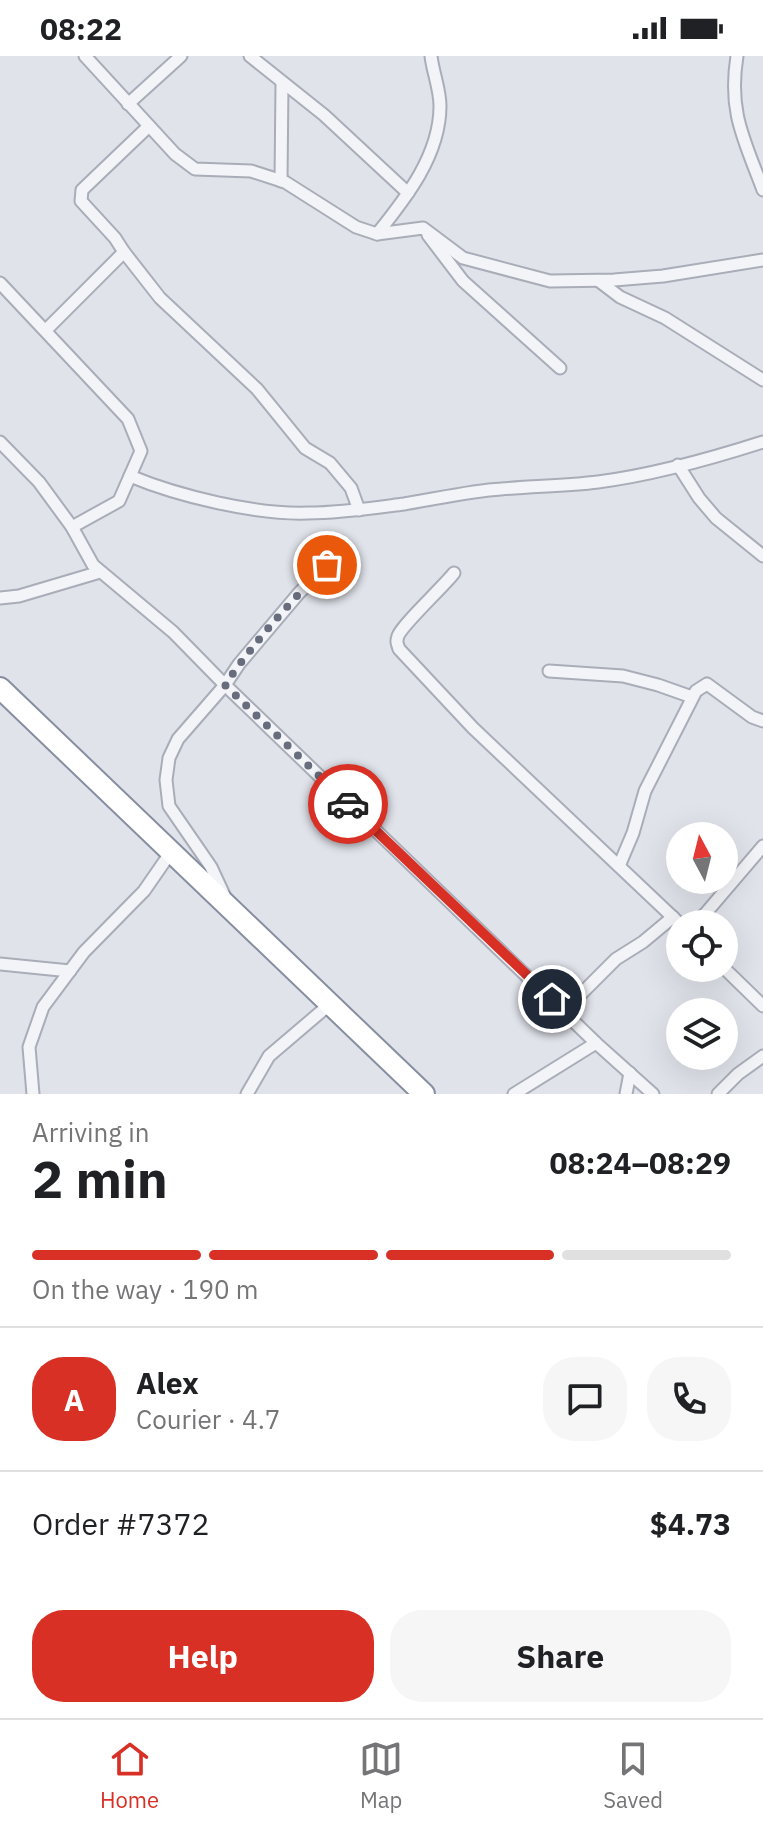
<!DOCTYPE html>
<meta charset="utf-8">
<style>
body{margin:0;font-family:"IBM Plex Sans",sans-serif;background:#f6f6f6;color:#202124;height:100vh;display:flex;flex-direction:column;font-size:30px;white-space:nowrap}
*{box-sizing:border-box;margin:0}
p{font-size:26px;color:#757577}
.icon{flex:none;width:44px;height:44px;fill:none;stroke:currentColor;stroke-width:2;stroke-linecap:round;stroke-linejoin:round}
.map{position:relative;height:1038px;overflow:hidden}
.sheet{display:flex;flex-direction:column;background:#fff;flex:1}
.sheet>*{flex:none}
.needle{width:52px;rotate:353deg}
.fabs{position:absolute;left:666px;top:766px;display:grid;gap:16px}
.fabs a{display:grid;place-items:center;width:72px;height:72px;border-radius:50%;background:#fff;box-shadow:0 8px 32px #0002;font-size:40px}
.pin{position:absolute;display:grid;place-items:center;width:68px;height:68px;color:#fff;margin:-34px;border:4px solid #fff;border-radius:50%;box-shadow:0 2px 8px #0007}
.courier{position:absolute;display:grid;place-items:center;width:80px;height:80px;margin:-40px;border:6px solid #d93025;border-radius:50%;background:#fff;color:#222;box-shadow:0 2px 10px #0007}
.headline em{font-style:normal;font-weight:700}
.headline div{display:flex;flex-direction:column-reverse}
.headline{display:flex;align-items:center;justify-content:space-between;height:136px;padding:0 32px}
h1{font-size:52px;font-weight:700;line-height:60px}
.bar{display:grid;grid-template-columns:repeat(4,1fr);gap:12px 8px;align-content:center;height:96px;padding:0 32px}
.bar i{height:10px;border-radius:6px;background:#e0e0e0}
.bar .current{background:#d93025}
.bar p{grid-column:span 4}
.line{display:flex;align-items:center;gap:20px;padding:0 32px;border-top:2px solid #e0e0e0}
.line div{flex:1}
.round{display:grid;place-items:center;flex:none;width:84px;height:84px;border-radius:32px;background:#f6f6f6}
.action{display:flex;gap:16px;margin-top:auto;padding:16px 32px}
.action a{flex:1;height:92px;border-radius:32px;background:#d93025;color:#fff;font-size:32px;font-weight:700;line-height:92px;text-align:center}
.action a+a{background:#f6f6f6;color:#202124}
.status{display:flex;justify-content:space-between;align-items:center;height:56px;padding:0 40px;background:#fff;direction:ltr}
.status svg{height:22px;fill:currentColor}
.dock{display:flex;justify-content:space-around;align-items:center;height:112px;border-top:2px solid #e0e0e0;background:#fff;font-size:22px;color:#757577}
.dock a{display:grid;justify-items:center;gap:4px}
.dock .current{color:#d93025}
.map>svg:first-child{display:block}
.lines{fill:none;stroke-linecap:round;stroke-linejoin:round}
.minor-casing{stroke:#a9adb8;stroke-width:15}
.trunk-casing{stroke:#878ea1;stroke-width:24}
.minor{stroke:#f3f4f8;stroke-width:11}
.trunk{stroke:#fff;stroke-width:20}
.done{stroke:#686d7d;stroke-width:8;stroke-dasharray:0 14.4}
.route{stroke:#d93025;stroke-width:10}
</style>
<div class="status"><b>08:22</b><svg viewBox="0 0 49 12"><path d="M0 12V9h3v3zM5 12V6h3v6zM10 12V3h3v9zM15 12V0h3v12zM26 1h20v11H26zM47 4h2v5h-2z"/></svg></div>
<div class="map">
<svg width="763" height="1038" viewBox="0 0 763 1038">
<rect width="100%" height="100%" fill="#e0e3ea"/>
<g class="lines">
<!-- minor casing -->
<g class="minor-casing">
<g id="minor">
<polyline points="85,0 175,98 195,113 251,115 285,126 356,171 377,178 423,172 463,202 550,225 614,224 663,220 763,204"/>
<polyline points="250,0 324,59 408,137"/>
<path d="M 737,0 C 728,56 744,83 763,134"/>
<polyline points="128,48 181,0"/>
<polyline points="281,125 282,27"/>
<path d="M 377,178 C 406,142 440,99 440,50 C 440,33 433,17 431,0"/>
<polyline points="428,179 463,225 560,312"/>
<polyline points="124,196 160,242 257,333 305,392 330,407 351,432 359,454"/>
<polyline points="599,225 620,241 665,262 763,324"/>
<polyline points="0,227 128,363 141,395 119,445 72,471"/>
<polyline points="46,274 124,196 115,182 81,145 82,134 149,70"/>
<polyline points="0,386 39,426 72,471 93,509 173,576 225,629 596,987 653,1038"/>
<polyline points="678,409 699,442 716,462 763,500"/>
<path d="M 130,420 C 178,440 256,459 308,457 C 340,457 373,452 404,448 C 436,443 469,435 501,433 C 533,430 565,430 598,426 C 653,419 710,403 763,386"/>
<path d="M 454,517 C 443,531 402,569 398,580 C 396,586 397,587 399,593 L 473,672 L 680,868"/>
<polyline points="0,542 19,540 100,516"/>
<polyline points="549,615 623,620 658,629 692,641"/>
<polyline points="619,810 633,777 645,735 696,635 707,628 752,661 763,665"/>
<polyline points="224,839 211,811 169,750 166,724 169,702 178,683 225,629 239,608 299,537 327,509"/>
<polyline points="693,868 705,858 763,790"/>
<polyline points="0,908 70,915"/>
<polyline points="724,912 763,950"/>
<polyline points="564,955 616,903 643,886 673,861"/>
<polyline points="33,1038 29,991 43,951 84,896 144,835 171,796"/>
<polyline points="247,1038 269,1000 330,948"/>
<polyline points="514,1038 596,987"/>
<polyline points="626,1038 630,1017"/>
<polyline points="718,1038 738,1018 763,1000"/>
</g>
</g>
<!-- trunk casing -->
<g class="trunk-casing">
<polyline id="trunk" points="0,632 424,1038"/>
</g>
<!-- minor -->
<use href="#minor" class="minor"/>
<!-- trunk -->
<use href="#trunk" class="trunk"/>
</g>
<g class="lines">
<!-- done -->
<path class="done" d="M 327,509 C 290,546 254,586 225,629 L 348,748"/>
<!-- route -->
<polyline class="route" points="348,748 552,943"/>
</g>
</svg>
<div class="fabs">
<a><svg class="needle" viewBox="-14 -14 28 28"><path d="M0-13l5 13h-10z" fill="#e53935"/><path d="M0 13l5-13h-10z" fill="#757577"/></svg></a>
<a><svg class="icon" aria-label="locate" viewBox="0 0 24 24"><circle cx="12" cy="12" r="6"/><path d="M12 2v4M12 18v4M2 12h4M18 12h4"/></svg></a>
<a><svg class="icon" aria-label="layers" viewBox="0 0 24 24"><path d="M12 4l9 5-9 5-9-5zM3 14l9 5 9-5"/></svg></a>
</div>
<div class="pin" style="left:327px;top:509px;background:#ea580c"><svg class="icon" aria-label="bag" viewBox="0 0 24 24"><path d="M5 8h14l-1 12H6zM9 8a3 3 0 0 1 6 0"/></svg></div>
<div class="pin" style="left:552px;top:943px;background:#1f2937"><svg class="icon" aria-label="home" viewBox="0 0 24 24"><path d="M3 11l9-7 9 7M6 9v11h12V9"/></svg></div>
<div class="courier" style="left:348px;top:748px"><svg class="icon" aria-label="car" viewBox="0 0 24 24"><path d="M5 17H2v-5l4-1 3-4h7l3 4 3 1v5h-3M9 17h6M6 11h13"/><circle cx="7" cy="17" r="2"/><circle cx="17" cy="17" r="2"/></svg></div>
</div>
<section class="sheet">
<div class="headline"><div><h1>2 min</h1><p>Arriving in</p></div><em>08:24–08:29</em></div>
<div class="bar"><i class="current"></i><i class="current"></i><i class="current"></i><i></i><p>On the way · 190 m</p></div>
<div class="line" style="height:144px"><b class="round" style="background:#d93025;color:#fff">A</b><div><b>Alex</b><p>Courier · 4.7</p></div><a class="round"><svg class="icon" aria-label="chat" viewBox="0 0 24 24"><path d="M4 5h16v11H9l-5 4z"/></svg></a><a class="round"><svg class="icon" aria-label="phone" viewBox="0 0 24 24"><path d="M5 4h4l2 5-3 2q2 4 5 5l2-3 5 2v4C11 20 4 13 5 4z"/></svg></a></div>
<div class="line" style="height:104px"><div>Order #7372</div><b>$4.73</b></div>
<div class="action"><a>Help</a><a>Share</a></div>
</section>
<nav class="dock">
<a class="current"><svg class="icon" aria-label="home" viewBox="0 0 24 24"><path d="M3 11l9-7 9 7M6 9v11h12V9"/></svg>Home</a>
<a><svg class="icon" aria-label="map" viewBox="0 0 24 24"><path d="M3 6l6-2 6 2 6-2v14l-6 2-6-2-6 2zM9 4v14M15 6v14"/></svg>Map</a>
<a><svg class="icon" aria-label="saved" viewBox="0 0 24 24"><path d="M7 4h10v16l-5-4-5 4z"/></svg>Saved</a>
</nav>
